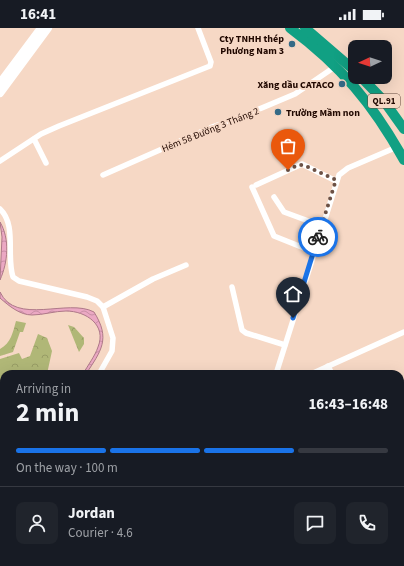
<!DOCTYPE html>
<meta charset="utf-8">
<style>
body{margin:0;font-family:"Source Sans 3",sans-serif;background:#20242c;color:#f1f3f6;height:100vh;display:flex;flex-direction:column;font-size:15px;white-space:nowrap}
*{box-sizing:border-box;margin:0}
p{font-size:13px;color:#9ea1a6}
.icon{flex:none;width:22px;height:22px;fill:none;stroke:currentColor;stroke-width:2;stroke-linecap:round;stroke-linejoin:round}
.map{position:relative;flex:1;overflow:hidden}
.side{position:absolute;left:0px;top:342px;width:404px;height:196px;display:flex;flex-direction:column;background:#171b24;border-radius:12px 12px 0 0;box-shadow:0 4px 16px #0002}
.side>*{flex:none}
.needle{width:26px;rotate:266deg}
.controls{position:absolute;left:348px;top:12px;display:grid;gap:8px}
.controls a{display:grid;place-items:center;width:44px;height:44px;border-radius:8px;background:#171b24;box-shadow:0 4px 16px #0002;font-size:20px}
.pin{position:absolute;display:grid;place-items:center;width:34px;height:34px;color:#fff;margin:-41px -17px;border-radius:50% 50% 50% 0;rotate:-45deg;box-shadow:0 0 4px #0007}
.pin .icon{rotate:45deg}
.courier{position:absolute;display:grid;place-items:center;width:40px;height:40px;margin:-20px;border:3px solid #1a73e8;border-radius:50%;background:#fff;color:#222;box-shadow:0 1px 5px #0007}
.summary em{font-style:normal;font-weight:700}
.summary div{display:flex;flex-direction:column-reverse}
.summary{display:flex;align-items:center;justify-content:space-between;height:68px;padding:0 16px}
h1{font-size:26px;font-weight:700;line-height:30px}
.bar{display:grid;grid-template-columns:repeat(4,1fr);gap:6px 4px;align-content:center;height:48px;padding:0 16px}
.bar i{height:5px;border-radius:3px;background:#363941}
.bar .selected{background:#1a73e8}
.bar p{grid-column:span 4}
.line{display:flex;align-items:center;gap:10px;padding:0 16px;border-top:1px solid #363941}
.line div{flex:1}
.round{display:grid;place-items:center;flex:none;width:42px;height:42px;border-radius:8px;background:#20242c}
.status{display:flex;justify-content:space-between;align-items:center;height:28px;padding:0 20px;background:#171b24;direction:ltr}
.status svg{height:11px;fill:currentColor}
.map>svg:first-child{display:block}
.grass{fill:url(#grass-tufts)}
.forest{fill:url(#forest-crowns)}
.water{fill:url(#water-waves);stroke:#ae7888}
.lines{fill:none;stroke-linecap:round;stroke-linejoin:round}
.street{stroke:#fff;stroke-width:5.5}
.secondary{stroke:#fff;stroke-width:8}
.highway{stroke:#11a083;stroke-width:10}
.done{stroke:#6c5145;stroke-width:4;stroke-dasharray:0 7.2}
.route{stroke:#1a73e8;stroke-width:5}
.poi-dot{fill:#356a86;stroke:#f6d8c5;stroke-width:1.5}
.labels{text-anchor:middle;stroke-width:4;stroke-linejoin:round;paint-order:stroke}
.shield{fill:#f6d8c5;stroke:#61463b;stroke-width:1}
.shield-label{font-size:9px;font-weight:bold;fill:#210800}
.poi-label{font-size:10px;font-weight:bold;fill:#210800;stroke:#f6d8c5;text-anchor:end}
.street-label{font-size:10px;fill:#210800;stroke:#f6d8c5}
</style>
<div class="status"><b>16:41</b><svg viewBox="0 0 49 12"><path d="M0 12V9h3v3zM5 12V6h3v6zM10 12V3h3v9zM15 12V0h3v12zM26 1h20v11H26zM47 4h2v5h-2z"/></svg></div>
<div class="map">
<svg width="404" height="538" viewBox="0 0 404 538">
<defs>
<pattern id="grass-tufts" width="24" height="20" patternUnits="userSpaceOnUse"><rect width="24" height="20" fill="#aeb486"/><path d="M3 7l-1-3M5 7V3M7 7l1-3M15 17l-1-3M17 17v-4M19 17l1-3" fill="none" stroke="#959972"/></pattern>
<pattern id="forest-crowns" width="20" height="18" patternUnits="userSpaceOnUse"><rect width="20" height="18" fill="#b0b777"/><path d="M2 6a3 3 0 1 1 6 0M12 15a3 3 0 1 1 6 0" fill="none" stroke="#979c65"/></pattern>
<pattern id="water-waves" width="16" height="10" patternUnits="userSpaceOnUse"><rect width="16" height="10" fill="#eba8c3"/><path d="M0 5q4-4 8 0t8 0" fill="none" stroke="#c98fa6"/></pattern>
</defs>
<rect width="100%" height="100%" fill="#f6d8c5"/>
<!-- grass -->
<polygon class="grass" points="4,465 4,514 0,519 0,470"/>
<!-- forest -->
<g class="forest">
<path d="M 16,293 L 26,295 L 23,304 L 20,304 L 13,324 L 0,328 L 0,321 C 11,315 13,304 16,293 Z"/>
<polygon points="68,297 74,299 84,310 84,316 79,324"/>
<polygon points="38,306 47,310 52,323 47,346 4,346 4,373 0,367 0,331 19,325 22,331 30,328"/>
</g>
<!-- water -->
<g class="water">
<path d="M 0,194 C 10,211 8,234 0,252 L 2,209 Z"/>
<path d="M 0,264 C 16,298 68,270 94,284 C 111,311 101,323 86,346 L 83,346 C 88,337 95,328 98,319 C 107,297 86,283 66,283 C 55,283 43,287 32,287 C 20,287 9,278 0,270 Z"/>
<polygon points="404,454 404,538 386,538 385,534 400,534 400,457"/>
</g>
<g class="lines">
<!-- street -->
<g class="street">
<polyline points="34,111 46,135"/>
<polyline points="0,133 41,106 59,98 210,38 211,34 198,0"/>
<polyline points="103,147 212,99 243,88 295,66 336,38"/>
<polyline points="256,157 302,136 336,153"/>
<polyline points="252,159 274,208 314,224"/>
<polyline points="274,169 284,184 322,198"/>
<path d="M 0,181 C 17,197 6,228 13,249 L 19,253 L 87,269 L 97,273 L 103,279 L 113,310 L 112,323 L 99,346"/>
<polyline points="232,259 242,302 246,305 285,317"/>
<polyline points="103,279 153,251 186,237"/>
<polyline points="328,338 332,346"/>
<polyline points="276,346 339,147 348,140 397,119"/>
<polyline points="311,346 404,304"/>
<polyline points="0,404 4,410"/>
<polyline points="400,425 404,425"/>
<polyline points="0,461 4,456"/>
<polyline points="0,528 4,523"/>
<polyline points="182,534 184,537 193,538"/>
<polyline points="274,534 276,538"/>
<polyline points="382,534 383,538"/>
<polyline points="48,538 48,534"/>
</g>
<!-- secondary -->
<g class="secondary">
<polyline points="0,55 41,0"/>
<polyline points="0,65 48,0"/>
</g>
<!-- highway -->
<g class="highway">
<path d="M 290,0 C 341,38 373,76 404,132"/>
<polyline points="305,0 355,43"/>
<polyline points="361,49 384,73 404,101"/>
</g>
</g>
<g class="lines">
<!-- done -->
<polyline class="done" points="288,142 298,137 304,137 336,152 318,209"/>
<!-- route -->
<polyline class="route" points="293,290 318,209"/>
</g>
<!-- markers -->
<g class="poi-dot">
<circle cx="292" cy="16" r="4"/>
<circle cx="342" cy="56" r="4"/>
<circle cx="278" cy="84" r="4"/>
</g>
<g class="labels">
<!-- shield labels -->
<rect class="shield" x="368" y="66" width="32" height="14" rx="3"/>
<g class="shield-label">
<text x="384" y="76">QL.91</text>
</g>
<!-- poi labels -->
<g class="poi-label">
<text x="284" y="14">Cty TNHH thép<tspan x="284" dy="12">Phương Nam 3</tspan></text>
<text x="334" y="60">Xăng dầu CATACO</text>
<text x="286" y="88" text-anchor="start">Trường Mầm non</text>
</g>
<!-- street labels -->
<g class="street-label">
<text transform="translate(210 101) rotate(-22)" y="4">Hẻm 58 Đường 3 Tháng 2</text>
</g>
</g>
</svg>
<div class="controls">
<a><svg class="needle" viewBox="-14 -14 28 28"><path d="M0-13l5 13h-10z" fill="#e53935"/><path d="M0 13l5-13h-10z" fill="#9ea1a6"/></svg></a>
</div>
<div class="pin" style="left:288px;top:142px;background:#ea580c"><svg class="icon" aria-label="bag" viewBox="0 0 24 24"><path d="M5 8h14l-1 12H6zM9 8a3 3 0 0 1 6 0"/></svg></div>
<div class="pin" style="left:293px;top:290px;background:#1f2937"><svg class="icon" aria-label="home" viewBox="0 0 24 24"><path d="M3 11l9-7 9 7M6 9v11h12V9"/></svg></div>
<div class="courier" style="left:318px;top:209px"><svg class="icon" aria-label="bike" viewBox="0 0 24 24"><circle cx="6" cy="16" r="4"/><circle cx="18" cy="16" r="4"/><path d="M6 16l4-8h5l3 8M10 8l3 8H6M13 5h3"/></svg></div>
<section class="side">
<div class="summary"><div><h1>2 min</h1><p>Arriving in</p></div><em>16:43–16:48</em></div>
<div class="bar"><i class="selected"></i><i class="selected"></i><i class="selected"></i><i></i><p>On the way · 100 m</p></div>
<div class="line" style="height:72px"><a class="round"><svg class="icon" aria-label="person" viewBox="0 0 24 24"><circle cx="12" cy="8" r="4"/><path d="M4 21q1-7 8-7t8 7"/></svg></a><div><b>Jordan</b><p>Courier · 4.6</p></div><a class="round"><svg class="icon" aria-label="chat" viewBox="0 0 24 24"><path d="M4 5h16v11H9l-5 4z"/></svg></a><a class="round"><svg class="icon" aria-label="phone" viewBox="0 0 24 24"><path d="M5 4h4l2 5-3 2q2 4 5 5l2-3 5 2v4C11 20 4 13 5 4z"/></svg></a></div>
</section>
</div>
